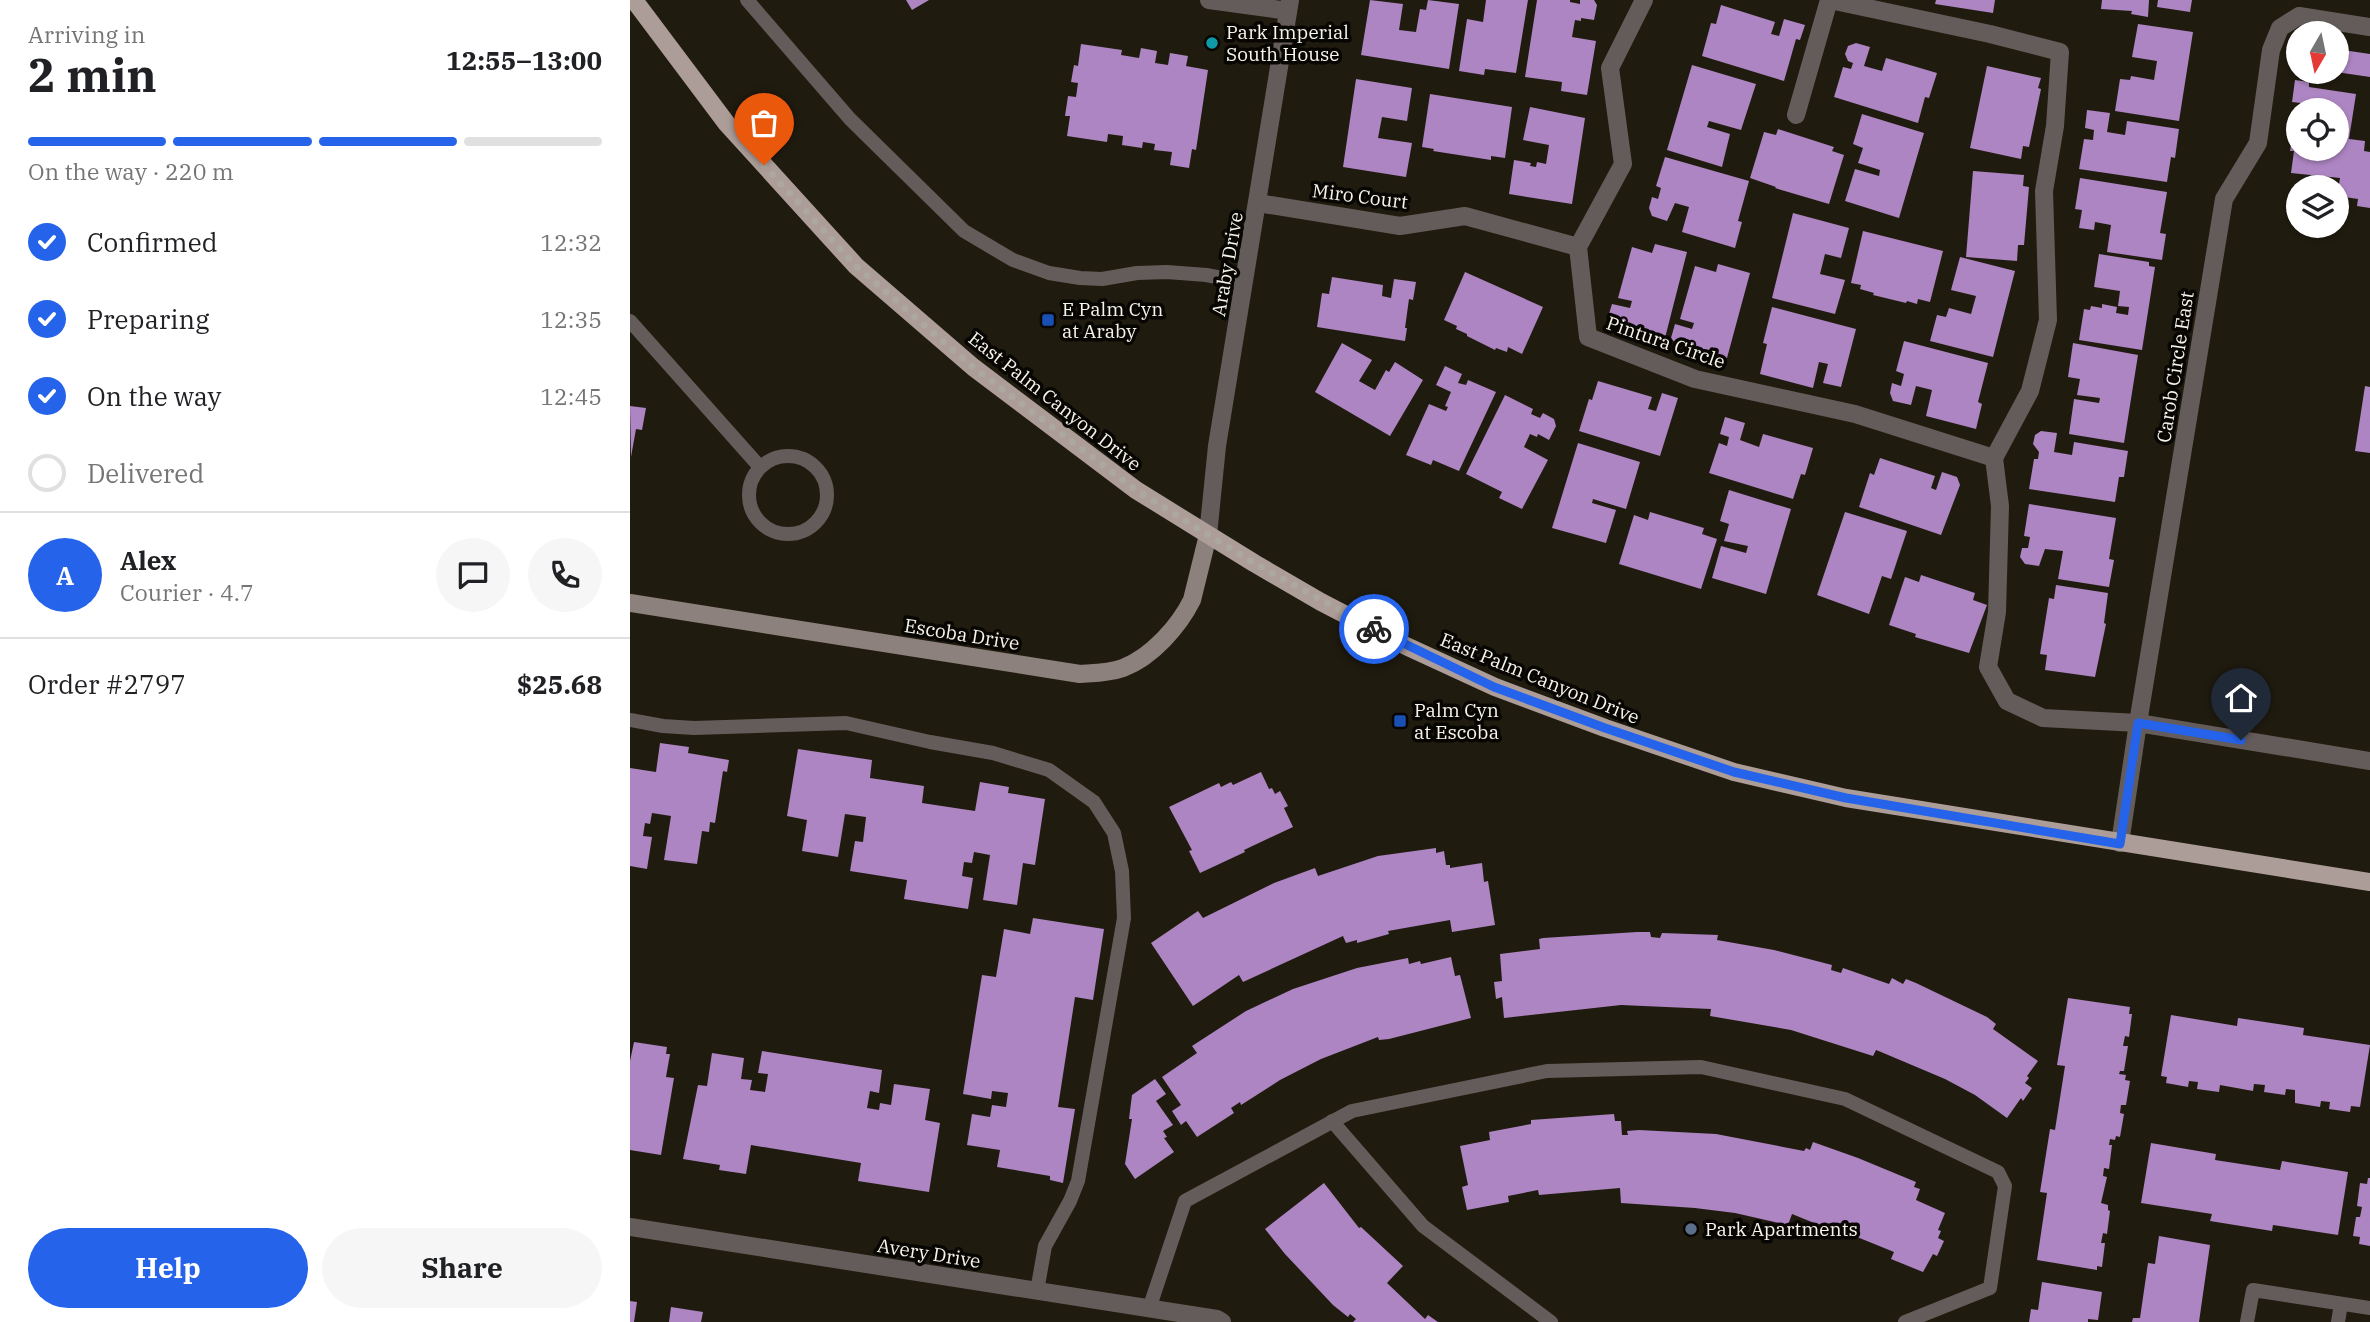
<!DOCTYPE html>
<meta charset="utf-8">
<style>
body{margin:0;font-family:"IBM Plex Serif",serif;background:#f6f6f6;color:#202124;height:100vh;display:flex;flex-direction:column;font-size:26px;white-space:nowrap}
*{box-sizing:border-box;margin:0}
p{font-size:23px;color:#757577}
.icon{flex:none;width:38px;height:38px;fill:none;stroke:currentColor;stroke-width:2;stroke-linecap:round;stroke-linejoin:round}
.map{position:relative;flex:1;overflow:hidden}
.drawer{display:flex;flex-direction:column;background:#fff;width:630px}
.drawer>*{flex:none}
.needle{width:46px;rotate:189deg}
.tools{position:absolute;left:1656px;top:21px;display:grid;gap:14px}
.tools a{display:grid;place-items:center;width:63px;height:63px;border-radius:50%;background:#fff;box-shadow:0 2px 5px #0004;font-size:35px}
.pin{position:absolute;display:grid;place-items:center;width:60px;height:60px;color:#fff;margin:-72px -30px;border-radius:50% 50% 50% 0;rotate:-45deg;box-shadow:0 0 7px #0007}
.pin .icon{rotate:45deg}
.courier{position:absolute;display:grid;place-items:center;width:70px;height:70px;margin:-35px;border:5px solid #2563eb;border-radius:50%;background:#fff;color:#222;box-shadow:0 2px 9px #0007}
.head em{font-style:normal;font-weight:800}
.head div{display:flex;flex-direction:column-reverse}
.head{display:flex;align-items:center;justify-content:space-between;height:119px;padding:0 28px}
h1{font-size:46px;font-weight:800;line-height:52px}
.bar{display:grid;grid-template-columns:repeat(4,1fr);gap:10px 7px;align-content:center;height:84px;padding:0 28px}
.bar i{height:9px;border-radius:5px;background:#e0e0e0}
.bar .selected{background:#2563eb}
.bar p{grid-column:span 4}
.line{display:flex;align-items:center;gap:18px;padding:0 28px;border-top:2px solid #e0e0e0}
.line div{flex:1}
.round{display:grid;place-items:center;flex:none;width:74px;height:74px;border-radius:37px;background:#f6f6f6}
ol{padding:0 28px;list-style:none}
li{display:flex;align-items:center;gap:21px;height:77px}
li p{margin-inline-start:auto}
li .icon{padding:7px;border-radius:50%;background:#2563eb;color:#fff;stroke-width:4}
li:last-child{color:#757577}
li i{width:38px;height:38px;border:4px solid #e0e0e0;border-radius:50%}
.primary-button{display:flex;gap:14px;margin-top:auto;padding:14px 28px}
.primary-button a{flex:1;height:80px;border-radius:42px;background:#2563eb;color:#fff;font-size:28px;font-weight:800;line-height:80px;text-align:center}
.primary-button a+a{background:#f6f6f6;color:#202124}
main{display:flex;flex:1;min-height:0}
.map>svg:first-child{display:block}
.building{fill:#ad85c2}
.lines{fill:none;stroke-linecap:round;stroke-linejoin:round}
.lane{stroke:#645c5a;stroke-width:14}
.street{stroke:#645c5a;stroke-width:18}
.secondary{stroke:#8d817d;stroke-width:18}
.primary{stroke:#ad9d98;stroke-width:18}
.done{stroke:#aca89e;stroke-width:7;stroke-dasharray:0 12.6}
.route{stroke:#2563eb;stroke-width:9}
.culture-dot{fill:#0f9aa8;stroke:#080603;stroke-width:2.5}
.transit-dot{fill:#1a4fb4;stroke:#080603;stroke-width:2.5}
.service-dot{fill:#5c6f8a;stroke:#080603;stroke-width:2.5}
.labels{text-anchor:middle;stroke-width:7;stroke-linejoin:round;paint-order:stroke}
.poi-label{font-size:19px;fill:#f7f4eb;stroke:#080603;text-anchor:start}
.street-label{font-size:19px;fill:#f7f4eb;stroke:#080603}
</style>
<main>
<section class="drawer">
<div class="head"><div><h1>2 min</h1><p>Arriving in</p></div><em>12:55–13:00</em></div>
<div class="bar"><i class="selected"></i><i class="selected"></i><i class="selected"></i><i></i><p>On the way · 220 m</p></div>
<ol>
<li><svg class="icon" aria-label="check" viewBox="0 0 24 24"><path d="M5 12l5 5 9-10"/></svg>Confirmed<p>12:32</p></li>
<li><svg class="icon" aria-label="check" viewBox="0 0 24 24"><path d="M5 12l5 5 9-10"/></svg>Preparing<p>12:35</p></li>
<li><svg class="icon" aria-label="check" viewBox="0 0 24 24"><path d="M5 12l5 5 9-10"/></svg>On the way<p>12:45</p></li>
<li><i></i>Delivered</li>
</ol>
<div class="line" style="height:126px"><b class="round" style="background:#2563eb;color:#fff">A</b><div><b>Alex</b><p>Courier · 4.7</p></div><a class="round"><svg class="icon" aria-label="chat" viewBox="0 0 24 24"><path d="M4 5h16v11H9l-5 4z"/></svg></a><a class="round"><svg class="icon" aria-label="phone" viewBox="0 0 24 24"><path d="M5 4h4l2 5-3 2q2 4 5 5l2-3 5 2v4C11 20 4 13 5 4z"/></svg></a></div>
<div class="line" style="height:91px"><div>Order #2797</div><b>$25.68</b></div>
<div class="primary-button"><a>Help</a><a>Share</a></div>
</section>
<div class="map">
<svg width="1740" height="1322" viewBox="0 0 1740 1322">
<rect width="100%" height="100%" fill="#201b0f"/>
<!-- building -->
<g class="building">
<polygon points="276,0 299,0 282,10"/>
<polygon points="740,0 773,4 769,30 786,32 790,9 796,10 798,0 829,4 819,69 731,55"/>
<polygon points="856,0 898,0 886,73 855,69 854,75 829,71 837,19 853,22"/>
<polygon points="907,0 940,0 940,2 950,4 950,0 964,0 967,5 964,20 951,18 951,21 945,20 942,37 966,41 957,95 931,91 932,82 895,77"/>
<polygon points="1306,0 1365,0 1363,13 1305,4"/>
<polygon points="1472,0 1519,0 1518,17 1501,14 1502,11 1471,9"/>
<polygon points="1528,0 1562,0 1560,12 1527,7"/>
<polygon points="1091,5 1145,22 1141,34 1149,36 1154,19 1175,25 1170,40 1166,39 1154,81 1072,56 1081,23 1086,24"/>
<polygon points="1508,24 1563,32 1549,121 1485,111 1490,79 1500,80 1501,76 1524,80 1527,61 1502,57"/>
<polygon points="1226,43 1240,47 1234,66 1252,71 1256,58 1307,73 1299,98 1295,97 1288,123 1204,97 1213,67 1221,69 1223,63 1218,61 1215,54 1218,46"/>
<polygon points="451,44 492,50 491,55 509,58 511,48 527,51 525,63 538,65 540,53 558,56 556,66 578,70 566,150 562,149 559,168 540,165 542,152 524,150 525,144 513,142 512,148 492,145 493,136 478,134 477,142 437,136 440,116 435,116 438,96 446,97 448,83 441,82 444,65 448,66"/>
<polygon points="1706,49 1740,54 1740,77 1706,72"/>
<polygon points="1062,65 1126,84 1111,130 1079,121 1077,127 1100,134 1092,167 1037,150"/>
<polygon points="1357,66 1411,78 1408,88 1411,89 1399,147 1393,146 1391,159 1340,148"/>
<polygon points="726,79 782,88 777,121 752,117 748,138 782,143 776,177 713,167"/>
<polygon points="1665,80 1679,82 1679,87 1726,94 1719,139 1735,141 1734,151 1740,152 1740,208 1727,206 1728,199 1707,196 1710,178 1661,173 1664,151 1660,151 1664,127 1668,127 1668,149 1706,149 1706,110 1670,110 1671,103 1662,102"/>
<polygon points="800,94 882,107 875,158 861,156 861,160 803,151 804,149 792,147"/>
<polygon points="900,107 955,118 942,204 879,194 884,160 901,163 900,166 906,167 907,162 916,164 919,145 893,140"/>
<polygon points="1457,110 1480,113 1477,132 1495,135 1497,121 1549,129 1545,158 1541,157 1537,182 1449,169 1454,139 1463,140 1464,130 1455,128"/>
<polygon points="1232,114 1294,133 1269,218 1215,201 1225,169 1249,176 1250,170 1228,163 1233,148 1223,144"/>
<polygon points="1148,129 1204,147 1202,151 1214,155 1199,204 1145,188 1146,187 1120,178 1134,132 1146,135"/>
<polygon points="1035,157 1119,181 1108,221 1112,222 1105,248 1052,232 1059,207 1045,203 1037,221 1022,216 1019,208 1022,197 1028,199 1031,188 1026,186"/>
<polygon points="1343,171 1394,175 1393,186 1399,187 1394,245 1388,245 1387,261 1336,257"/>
<polygon points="1450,178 1537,192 1530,233 1536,234 1532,260 1477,252 1481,225 1465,222 1464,230 1449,228 1452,210 1445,209"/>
<polygon points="1163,213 1219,228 1211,258 1195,254 1190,274 1215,280 1205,314 1142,298"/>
<polygon points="1233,231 1313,251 1300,302 1288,299 1287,304 1277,301 1276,303 1243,295 1244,293 1230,289 1231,285 1221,283"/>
<polygon points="1025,244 1057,252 1035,338 984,324 978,317 982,304 1000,308 1002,301 988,298 1002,247 1022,253"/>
<polygon points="1469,254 1519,262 1519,266 1525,267 1512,350 1449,340 1454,309 1460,310 1461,306 1472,308 1472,304 1487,307 1486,313 1498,315 1499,307 1488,306 1490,291 1464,287"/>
<polygon points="1330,257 1385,271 1363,357 1300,341 1307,315 1316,317 1319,308 1341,314 1346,296 1321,290"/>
<polygon points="1088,264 1120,273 1097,358 1046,344 1041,338 1045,324 1062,329 1064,323 1050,319 1065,266 1086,272"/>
<polygon points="835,272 913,307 892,354 878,347 877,352 866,348 865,350 837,336 837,334 826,329 827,326 814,320"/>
<polygon points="702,277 753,285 752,296 761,298 764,279 786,282 783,300 779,299 775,328 777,328 775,341 687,327 692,293 699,294"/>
<polygon points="1142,307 1226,329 1211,387 1193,383 1198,364 1189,362 1183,388 1130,374 1137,344 1133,343"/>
<polygon points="1274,341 1358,363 1348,402 1352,404 1346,429 1296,416 1302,390 1286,386 1281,405 1263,401 1260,393 1262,383 1271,386 1274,374 1266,371"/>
<polygon points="712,343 742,360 729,381 745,390 756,370 759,372 765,362 793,380 760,436 685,392"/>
<polygon points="1443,343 1508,355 1494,443 1439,434 1444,399 1469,403 1470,398 1447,395 1450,379 1438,377"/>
<polygon points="815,366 832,374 828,383 836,385 838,380 866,392 829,471 803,460 801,465 776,455 799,404 816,411 818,407 815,406 821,392 806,385"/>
<polygon points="968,381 1022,397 1018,409 1026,411 1032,393 1048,398 1030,456 949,431 959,399 962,400"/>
<polygon points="1735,386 1740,387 1740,453 1725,451"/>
<polygon points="875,395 903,409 901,414 910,418 913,413 924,419 926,426 919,440 908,434 907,437 900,434 894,447 918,460 892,509 869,498 872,492 836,474"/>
<polygon points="0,406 16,408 12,430 6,429 1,457"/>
<polygon points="1095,417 1115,423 1110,440 1129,447 1133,434 1183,448 1175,475 1171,474 1163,499 1079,473 1089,443 1097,446 1099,437 1090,434"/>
<polygon points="1411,431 1427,433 1424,452 1442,455 1444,442 1498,451 1494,477 1489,477 1485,502 1399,489 1404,459 1408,459 1409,452 1403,444 1405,435"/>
<polygon points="948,443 1010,462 996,509 963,499 962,503 986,510 976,543 922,528"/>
<polygon points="1250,458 1305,476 1301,488 1306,490 1312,472 1327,477 1330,485 1311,535 1229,507 1240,473 1244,475"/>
<polygon points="1099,490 1161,509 1136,594 1082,578 1091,546 1116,553 1118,546 1094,541 1099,524 1090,521"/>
<polygon points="1399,504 1486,518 1479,559 1484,560 1479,587 1428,579 1433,551 1415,549 1409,566 1395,564 1390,557 1392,548 1398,548 1400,537 1394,536"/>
<polygon points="1020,512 1074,528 1072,534 1087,539 1071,589 989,564 1004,515 1018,520"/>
<polygon points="1215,512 1277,531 1261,579 1252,576 1239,614 1187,595"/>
<polygon points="1291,575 1345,593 1343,600 1357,605 1339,653 1285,637 1286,634 1259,625 1275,577 1289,582"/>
<polygon points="1426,585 1478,593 1474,623 1476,624 1465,677 1415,670 1417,655 1410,654 1419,598 1424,599"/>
<polygon points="30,743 59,747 58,753 99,760 97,772 93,771 85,823 80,822 79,832 72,831 67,864 34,860 41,816 22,813 20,824 15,823 13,836 22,837 17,869 0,866 0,768 26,772"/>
<polygon points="168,749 242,760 240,778 294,786 292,803 345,811 350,782 379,787 378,793 415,799 405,865 393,863 387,905 353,900 360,855 344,852 342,863 334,862 332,876 343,878 338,909 274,899 277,880 220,871 225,841 233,842 236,817 215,814 208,857 172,851 177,820 157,816"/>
<polygon points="631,772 639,789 642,788 645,794 650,791 658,806 654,808 663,827 614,850 615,852 570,873 559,851 562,850 539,807 589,783 591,787 601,782 603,785"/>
<polygon points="806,848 806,853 814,851 816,865 820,865 820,868 852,863 854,882 858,881 865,925 822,932 820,920 758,931 759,934 727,943 727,940 716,943 713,936 613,982 609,975 563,1006 521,943 568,911 573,918 644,883 685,868 688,876 748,856"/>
<polygon points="403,918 474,929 463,1000 445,997 428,1107 445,1109 433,1183 420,1180 420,1176 367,1167 370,1150 337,1145 342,1114 360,1117 362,1105 376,1107 378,1093 362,1091 361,1099 333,1094 352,975 366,977 374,929 400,934"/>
<polygon points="1007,932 1020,932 1021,937 1030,938 1032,933 1088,935 1087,940 1144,950 1202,965 1201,970 1211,973 1213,968 1259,984 1262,978 1273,984 1276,979 1286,983 1357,1017 1366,1024 1363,1029 1408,1061 1397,1076 1399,1078 1395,1083 1402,1088 1393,1101 1391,1098 1377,1118 1345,1095 1315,1079 1251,1052 1246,1050 1243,1056 1161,1030 1080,1016 1081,1009 991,1005 874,1018 872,997 866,999 864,982 872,981 870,954 910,949 909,939 913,938"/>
<polygon points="821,957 825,976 830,975 841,1018 759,1039 749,1040 748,1037 691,1059 650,1080 611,1105 610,1102 601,1108 604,1113 567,1137 556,1121 551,1125 542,1111 551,1105 532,1077 567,1053 562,1046 616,1011 663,989 727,968 778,958 779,964 790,961 791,964"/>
<polygon points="1438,998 1500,1007 1499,1014 1502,1014 1499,1037 1495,1036 1493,1046 1498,1046 1494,1071 1490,1071 1489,1074 1496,1075 1495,1080 1500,1081 1496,1105 1491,1105 1490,1113 1494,1114 1490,1137 1486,1136 1485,1140 1480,1139 1479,1145 1482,1145 1479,1169 1474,1168 1473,1176 1477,1177 1471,1203 1478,1205 1478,1210 1480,1211 1477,1234 1473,1233 1471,1243 1475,1243 1472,1267 1467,1266 1467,1270 1407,1260 1417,1193 1410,1192 1420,1129 1425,1130 1435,1066 1427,1065"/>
<polygon points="1541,1015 1607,1026 1608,1018 1674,1028 1673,1035 1740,1045 1730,1107 1721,1106 1720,1112 1699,1109 1700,1102 1691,1101 1690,1107 1665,1103 1665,1090 1656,1089 1655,1095 1634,1092 1635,1085 1624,1084 1623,1091 1590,1085 1589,1092 1567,1089 1568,1082 1559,1081 1558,1087 1536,1083 1537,1077 1531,1076"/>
<polygon points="4,1042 37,1047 36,1054 40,1054 36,1077 44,1078 31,1155 0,1150 0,1061"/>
<polygon points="132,1051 252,1070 249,1093 240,1091 237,1108 249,1110 250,1103 261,1105 264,1084 300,1089 295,1120 310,1123 299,1192 228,1181 231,1163 121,1145 116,1174 89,1170 90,1165 53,1159 68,1085 77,1086 82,1053 114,1058 111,1079 122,1080 120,1090 135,1092 138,1074 128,1073"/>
<polygon points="525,1079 536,1094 526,1101 543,1125 533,1131 537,1137 534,1138 544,1152 505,1179 495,1164 502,1119 499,1119 502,1095"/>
<polygon points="984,1114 985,1121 991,1121 992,1135 998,1135 997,1131 1009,1130 1086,1134 1174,1151 1176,1148 1180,1150 1183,1142 1228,1158 1286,1182 1284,1187 1290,1189 1286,1200 1315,1213 1308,1230 1311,1231 1308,1238 1314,1241 1307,1256 1303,1254 1293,1272 1261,1259 1264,1252 1200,1226 1199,1229 1162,1214 1158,1225 1105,1213 1065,1208 991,1203 990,1188 909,1195 908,1190 878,1196 879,1202 837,1210 832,1187 838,1185 830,1146 860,1140 859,1132 901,1124 901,1120"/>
<polygon points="1521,1143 1586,1154 1585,1160 1650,1170 1652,1161 1718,1172 1708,1235 1643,1225 1642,1231 1580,1221 1582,1214 1511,1203"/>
<polygon points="1738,1178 1740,1178 1740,1246 1729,1244 1730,1237 1723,1236 1726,1217 1730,1217 1732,1207 1727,1206 1730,1183 1737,1184"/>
<polygon points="694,1183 729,1228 731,1227 773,1266 757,1283 795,1319 798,1315 808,1322 723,1322 726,1319 720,1314 718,1317 703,1305 655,1254 635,1229"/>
<polygon points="1529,1236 1580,1245 1569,1322 1502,1322 1503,1318 1510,1318 1518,1263 1525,1264"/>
<polygon points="1412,1282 1472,1292 1468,1320 1458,1319 1458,1322 1399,1322 1401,1309 1408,1310"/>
<polygon points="0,1301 7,1302 4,1322 0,1322"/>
<polygon points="41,1307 73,1312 71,1322 39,1322"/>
</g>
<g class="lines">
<!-- lane -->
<g class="lane">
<polyline points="117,0 220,119 334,231 383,260 419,273 450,278 472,279 507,273 537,272 576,275 615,282"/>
<polyline points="0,321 130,467"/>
<circle cx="158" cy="495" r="39"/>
<polyline points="0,720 33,726 64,728 216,723 300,742 363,753 419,770 464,802 484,833 492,871 494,918 448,1181 440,1201 415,1246 407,1291"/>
<polyline points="702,1121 793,1226 921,1322"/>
<polyline points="519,1309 555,1201 722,1111 917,1071 1071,1067 1215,1099 1368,1172 1375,1186 1360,1288 1275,1322"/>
<polyline points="1617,1322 1623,1290 1740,1308"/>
<polyline points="1708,1322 1711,1304"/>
</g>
<!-- street -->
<g class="street">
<polyline points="579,0 658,11"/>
<polyline points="1014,0 980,68 993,164 948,247 958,337 1065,379 1225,414 1364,458 1400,391 1418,320 1414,191 1425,126 1430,52 1360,34 1200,0"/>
<polyline points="1166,115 1199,0"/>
<polyline points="628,203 770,226 835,216 948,247"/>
<polyline points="1364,458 1370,506 1367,612 1358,667 1377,701 1413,718 1508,723 1594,199 1628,143 1641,50 1650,28 1669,16 1740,27"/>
<polyline points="578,535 587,446 660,0"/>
<polyline points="1490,843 1508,723 1740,761"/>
<polyline points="0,1227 587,1319 592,1322"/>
</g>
<!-- secondary -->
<path class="secondary" d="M 0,603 L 450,674 C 465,673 479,673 493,668 C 522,657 549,626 562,600 L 578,535"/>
<!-- primary -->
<polyline class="primary" points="4,0 97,124 226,266 343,367 506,490 624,563 691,602 776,646 865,687 975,728 1104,772 1216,798 1740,882"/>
</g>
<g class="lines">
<!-- done -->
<polyline class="done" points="134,165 226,266 343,367 506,490 624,563 744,629"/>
<!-- route -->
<polyline class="route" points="744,629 864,687 975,728 1104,772 1216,798 1490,844 1508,723 1611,740"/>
</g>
<!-- markers -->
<circle class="culture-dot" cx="582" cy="43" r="7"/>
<g class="transit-dot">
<rect x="411" y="313" width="14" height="14" rx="3.5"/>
<rect x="763" y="714" width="14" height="14" rx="3.5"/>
</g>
<circle class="service-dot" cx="1061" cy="1229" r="7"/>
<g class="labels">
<!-- poi labels -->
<g class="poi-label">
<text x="596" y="39">Park Imperial<tspan x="596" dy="22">South House</tspan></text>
<text x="432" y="316">E Palm Cyn<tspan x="432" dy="22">at Araby</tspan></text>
<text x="784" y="717">Palm Cyn<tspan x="784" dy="22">at Escoba</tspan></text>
<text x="1075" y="1236">Park Apartments</text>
</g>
<!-- street labels -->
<g class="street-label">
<text transform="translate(730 196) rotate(7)" y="7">Miro Court</text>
<text transform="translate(597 264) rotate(-80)" y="7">Araby Drive</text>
<text transform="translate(1036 342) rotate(19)" y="7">Pintura Circle</text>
<text transform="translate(1545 367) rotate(-81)" y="7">Carob Circle East</text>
<text transform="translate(425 401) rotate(38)" y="7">East Palm Canyon Drive</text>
<text transform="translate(332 634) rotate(9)" y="7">Escoba Drive</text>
<text transform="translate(910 678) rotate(22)" y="7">East Palm Canyon Drive</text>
<text transform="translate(299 1253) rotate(9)" y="7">Avery Drive</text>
</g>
</g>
</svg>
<div class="tools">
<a><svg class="needle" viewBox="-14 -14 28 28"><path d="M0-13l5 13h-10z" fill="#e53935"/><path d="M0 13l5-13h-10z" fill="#757577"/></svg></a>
<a><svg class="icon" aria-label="locate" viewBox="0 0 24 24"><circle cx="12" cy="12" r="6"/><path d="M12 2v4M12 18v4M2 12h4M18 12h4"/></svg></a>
<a><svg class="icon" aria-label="layers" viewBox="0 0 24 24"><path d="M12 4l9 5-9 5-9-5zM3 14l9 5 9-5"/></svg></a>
</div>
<div class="pin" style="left:134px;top:165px;background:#ea580c"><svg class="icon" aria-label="bag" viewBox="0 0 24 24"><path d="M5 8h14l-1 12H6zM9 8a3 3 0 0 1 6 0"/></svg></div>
<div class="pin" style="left:1611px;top:740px;background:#1f2937"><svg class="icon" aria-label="home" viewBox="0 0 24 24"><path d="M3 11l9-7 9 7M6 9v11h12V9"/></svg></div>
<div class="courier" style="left:744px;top:629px"><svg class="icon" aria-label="bike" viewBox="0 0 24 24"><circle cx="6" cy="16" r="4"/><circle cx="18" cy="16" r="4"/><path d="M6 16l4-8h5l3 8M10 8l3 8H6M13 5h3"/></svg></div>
</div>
</main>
